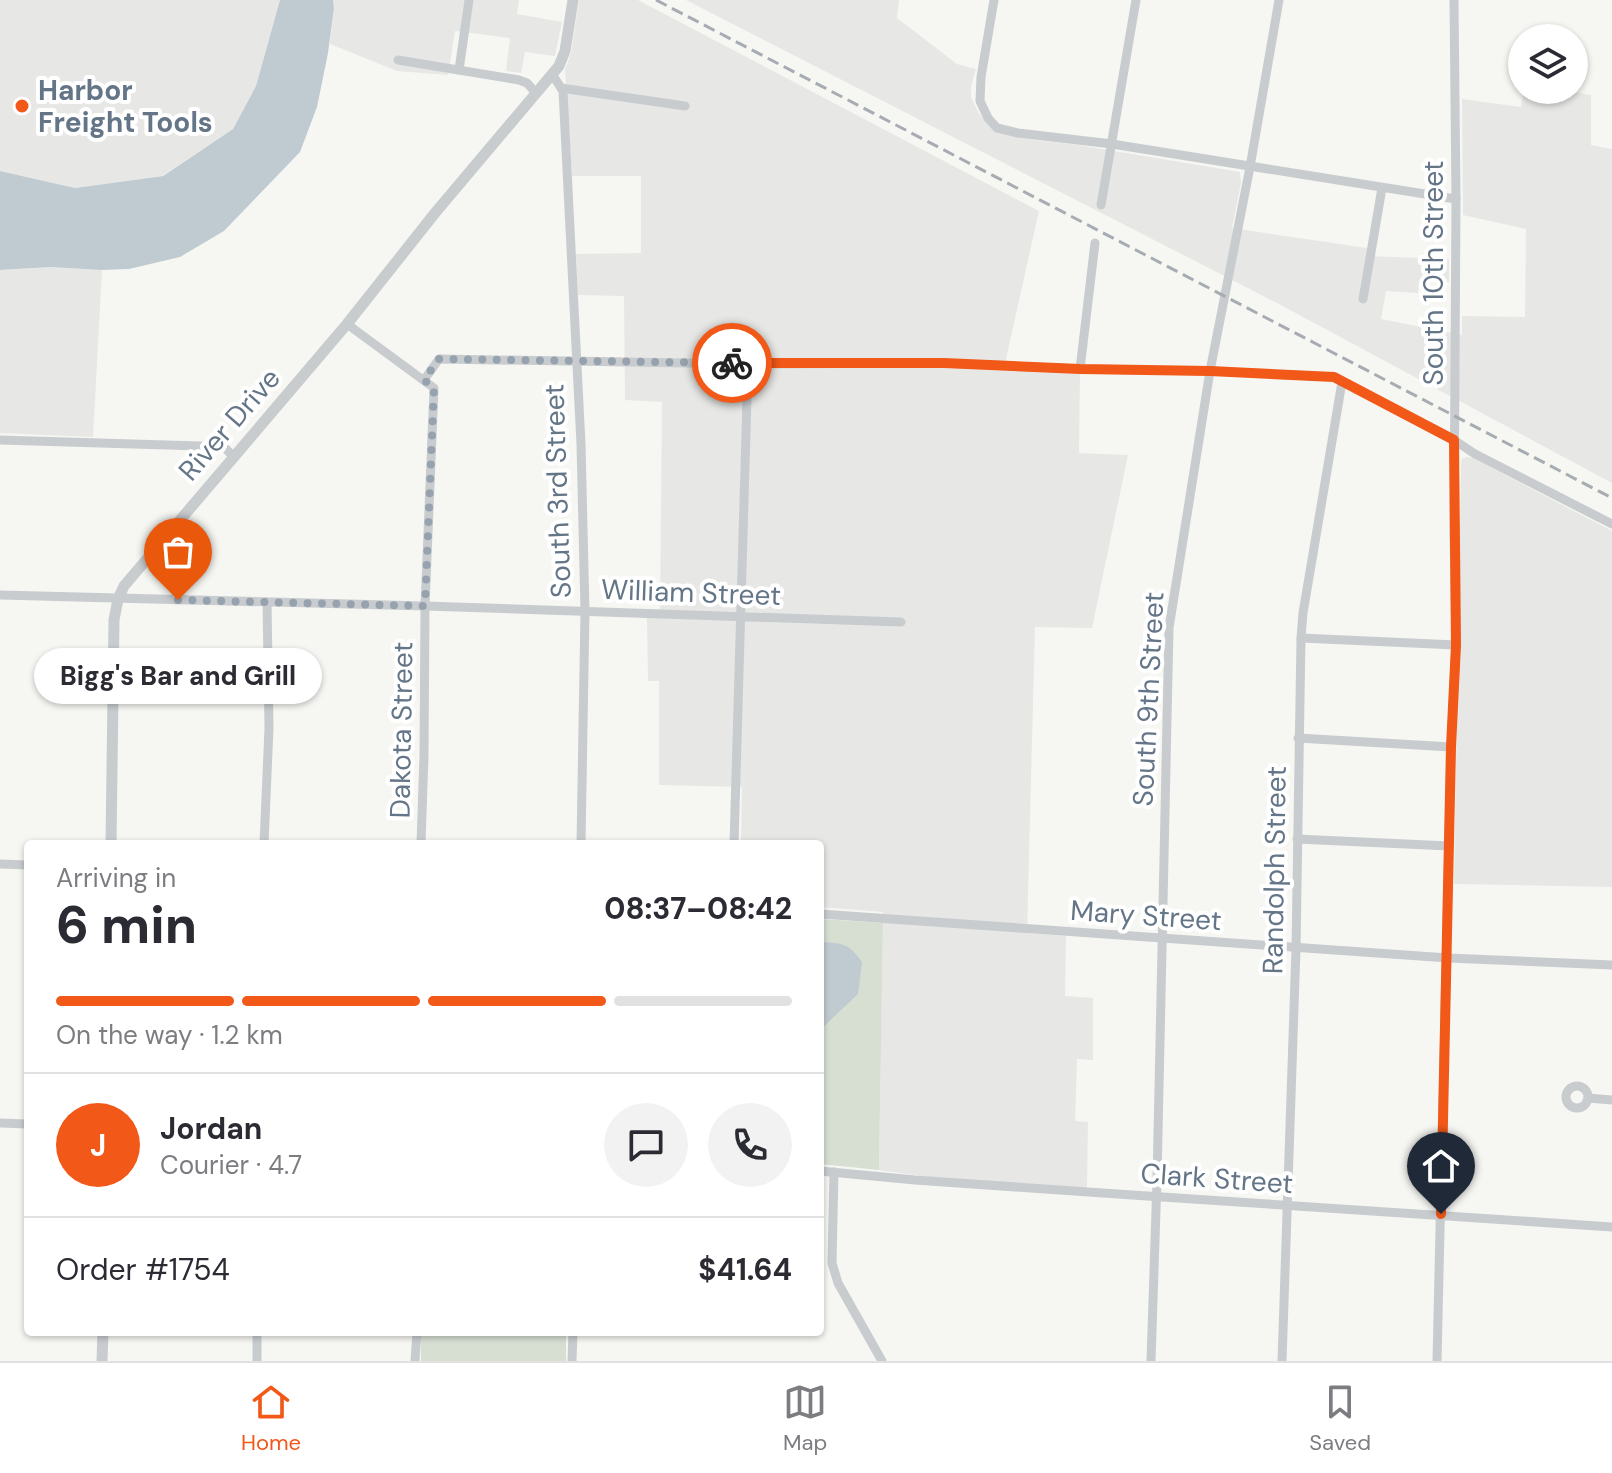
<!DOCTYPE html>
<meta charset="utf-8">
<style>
body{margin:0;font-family:"DM Sans",sans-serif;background:#f2f2f3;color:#2b2b33;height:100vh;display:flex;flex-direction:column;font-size:30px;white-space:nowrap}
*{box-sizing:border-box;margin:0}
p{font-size:26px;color:#7c7c81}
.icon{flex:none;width:44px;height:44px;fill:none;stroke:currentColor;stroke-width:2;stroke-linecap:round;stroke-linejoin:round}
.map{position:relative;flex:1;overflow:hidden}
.sheet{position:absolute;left:24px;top:840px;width:800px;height:496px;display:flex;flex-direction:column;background:#fff;border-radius:8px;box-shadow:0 2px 6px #0004}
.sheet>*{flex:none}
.buttons{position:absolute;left:1508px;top:24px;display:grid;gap:16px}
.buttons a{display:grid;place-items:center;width:80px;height:80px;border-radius:50%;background:#fff;box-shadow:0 2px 6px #0004;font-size:40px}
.pin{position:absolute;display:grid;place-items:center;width:68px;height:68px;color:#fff;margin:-82px -34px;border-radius:50% 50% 50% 0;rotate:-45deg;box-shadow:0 0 8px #0007}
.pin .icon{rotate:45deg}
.courier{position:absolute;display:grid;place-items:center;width:80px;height:80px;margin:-40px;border:6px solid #f25818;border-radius:50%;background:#fff;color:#222;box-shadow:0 2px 10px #0007}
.bubble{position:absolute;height:56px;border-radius:28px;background:#fff;box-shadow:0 2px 6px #0004;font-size:26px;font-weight:800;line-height:56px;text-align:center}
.headline em{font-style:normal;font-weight:800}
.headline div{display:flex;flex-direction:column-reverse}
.headline{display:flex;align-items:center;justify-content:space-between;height:136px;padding:0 32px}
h1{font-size:52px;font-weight:800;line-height:60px}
.bar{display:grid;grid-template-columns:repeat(4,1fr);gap:12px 8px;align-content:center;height:96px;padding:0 32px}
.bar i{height:10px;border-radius:6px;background:#e1e1e2}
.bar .active{background:#f25818}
.bar p{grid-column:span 4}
.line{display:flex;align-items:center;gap:20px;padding:0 32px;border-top:2px solid #e1e1e2}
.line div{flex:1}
.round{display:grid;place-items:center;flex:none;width:84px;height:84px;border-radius:42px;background:#f2f2f3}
.tab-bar{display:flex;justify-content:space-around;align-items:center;height:112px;border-top:2px solid #e1e1e2;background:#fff;font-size:22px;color:#7c7c81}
.tab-bar a{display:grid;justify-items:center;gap:4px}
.tab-bar .active{color:#f25818}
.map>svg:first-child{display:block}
.built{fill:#e7e8e6}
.green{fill:#d7dfd3}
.water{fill:#c0cbd1}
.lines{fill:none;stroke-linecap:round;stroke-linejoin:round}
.minor{stroke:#c9cccf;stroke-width:9}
.tertiary{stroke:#c9cccf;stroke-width:11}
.rail{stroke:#a6acb2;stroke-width:3;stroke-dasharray:12 6;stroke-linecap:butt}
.done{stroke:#96a2ad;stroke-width:8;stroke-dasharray:0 14.4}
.route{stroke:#f25818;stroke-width:10}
.poi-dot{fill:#f25818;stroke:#fff;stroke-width:3}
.labels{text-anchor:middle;stroke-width:8;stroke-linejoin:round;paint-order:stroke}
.poi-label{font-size:28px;font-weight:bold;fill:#637587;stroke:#fff;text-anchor:start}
.street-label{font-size:28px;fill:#637587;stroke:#fff}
</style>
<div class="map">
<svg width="1612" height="1361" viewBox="0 0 1612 1361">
<rect width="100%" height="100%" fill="#f6f7f3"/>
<!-- built -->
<g class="built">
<polygon points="0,0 280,0 256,86 233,129 162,176 75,188 0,171"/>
<polygon points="333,0 519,0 517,14 562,22 555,56 525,52 521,73 506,71 510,38 455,31 448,75 397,71 330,44 334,8"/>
<polygon points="579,0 638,0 1039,211 1006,359 1005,370 1080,372 1079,453 1128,455 1092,628 1035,627 1027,933 1066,936 1065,996 1093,998 1093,1060 1077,1059 1075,1121 1088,1122 1087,1188 929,1177 879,1170 883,912 820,907 820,844 741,844 742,787 659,785 659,681 648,681 647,618 660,618 662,402 625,400 624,296 578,295 576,254 641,253 641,176 572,176 565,70 571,53"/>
<polygon points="686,0 899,0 897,18 957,64 976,69 971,86 971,97 978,112 990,126 1016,136 1036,140 1078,145 1240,172 1241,183 1232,228 1367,248 1366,256 1449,259 1449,282 1419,281 1418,293 1386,291 1381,319 1462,335 1462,316 1525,317 1526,229 1463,215 1462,99 1521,107 1524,90 1560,90 1591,95 1591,145 1612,149 1612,483 1277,303"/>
<polygon points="50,267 102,270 93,437 0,433 0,270"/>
<polygon points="1467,457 1473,458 1612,531 1612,887 1454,884 1461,472 1461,461 1463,458"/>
</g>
<!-- green -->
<g class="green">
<polygon points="820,919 883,923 879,1170 820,1164"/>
<rect x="421" y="1332" width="145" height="29"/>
</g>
<!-- water -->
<g class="water">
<polygon points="280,0 333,0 334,8 328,53 317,107 300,152 224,231 180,257 129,269 102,270 50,267 0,270 0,171 75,188 163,176 233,129 256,86"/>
<path d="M 820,942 C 842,943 849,943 862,962 L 858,994 L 820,1030 Z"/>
</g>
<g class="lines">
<!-- minor -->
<g class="minor">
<polyline points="994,0 981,77 980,101 988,118 997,128 1018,133 1112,144 1456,199"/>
<polyline points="398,60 519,80 527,83 536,93"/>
<polyline points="459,70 469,0"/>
<polyline points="552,74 563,91 581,444 585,611 581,844"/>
<polyline points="561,88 685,106"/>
<polyline points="1101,205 1136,0"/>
<polyline points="1363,299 1382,188"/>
<polyline points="347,324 434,388 425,606 424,756 421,844"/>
<polyline points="1080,369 1095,243"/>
<polyline points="424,380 439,359 748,364 944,363 1080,369 1210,371 1334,377 1454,440 1475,454 1612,524"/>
<polyline points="0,440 200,446 225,448 233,456"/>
<polyline points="0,595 425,606 901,622"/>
<polyline points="1301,638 1456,645"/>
<polyline points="1298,738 1451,747"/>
<polyline points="1297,839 1449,846"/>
<polyline points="264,844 269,728 267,602"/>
<polyline points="734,844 748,364"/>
<polyline points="0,864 28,865"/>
<polyline points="820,914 1448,958 1612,965"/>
<circle cx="1577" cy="1097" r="11"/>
<polyline points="1588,1098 1612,1100"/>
<polyline points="0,1123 28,1124"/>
<polyline points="820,1171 915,1180 1132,1195 1612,1227"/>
<polyline points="834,1172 832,1263 838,1283 882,1361"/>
<polyline points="257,1361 257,1332"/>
<polyline points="415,1361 417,1332"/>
<polyline points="572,1361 573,1332"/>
<polyline points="1151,1361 1157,1180 1169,628 1210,371 1250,167 1279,0"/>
<polyline points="1282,1361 1296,949 1301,638 1303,613 1342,382"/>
<polyline points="1437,1361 1451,747 1456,645 1454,532 1456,199 1454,0"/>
</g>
<!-- tertiary -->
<g class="tertiary">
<polyline points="111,844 114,620 118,599 124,586 347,324 435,213 559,66 565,51 573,0"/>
<polyline points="102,1361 103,1332"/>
</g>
<!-- rail -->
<polyline class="rail" points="656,0 1612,498"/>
</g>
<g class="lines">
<!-- done -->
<polyline class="done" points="178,600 425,606 434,388 424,380 439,359 732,363"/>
<!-- route -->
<polyline class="route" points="732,363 944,363 1080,369 1210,371 1334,377 1454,440 1456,645 1451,747 1441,1214"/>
</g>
<!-- markers -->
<circle class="poi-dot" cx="22" cy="106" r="8"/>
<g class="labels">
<!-- poi labels -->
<g class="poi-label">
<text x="38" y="100">Harbor<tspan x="38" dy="32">Freight Tools</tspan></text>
</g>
<!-- street labels -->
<g class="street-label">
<text transform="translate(1433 273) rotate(-90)" y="10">South 10th Street</text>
<text transform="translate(229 424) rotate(-49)" y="10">River Drive</text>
<text transform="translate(557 491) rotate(-92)" y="10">South 3rd Street</text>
<text transform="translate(691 592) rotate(2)" y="10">William Street</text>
<text transform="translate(1148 699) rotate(-87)" y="10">South 9th Street</text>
<text transform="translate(401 730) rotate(-89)" y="10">Dakota Street</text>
<text transform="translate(1274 870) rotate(-89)" y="10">Randolph Street</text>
<text transform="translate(1146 915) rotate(4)" y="10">Mary Street</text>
<text transform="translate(1217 1178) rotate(4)" y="10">Clark Street</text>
</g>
</g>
</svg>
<div class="buttons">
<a><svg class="icon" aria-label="layers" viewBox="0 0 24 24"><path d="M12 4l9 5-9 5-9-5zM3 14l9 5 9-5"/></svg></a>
</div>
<div class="pin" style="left:178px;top:600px;background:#ea580c"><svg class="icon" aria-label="bag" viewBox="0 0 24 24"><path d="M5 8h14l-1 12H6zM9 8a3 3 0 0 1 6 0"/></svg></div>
<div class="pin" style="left:1441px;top:1214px;background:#1f2937"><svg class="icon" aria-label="home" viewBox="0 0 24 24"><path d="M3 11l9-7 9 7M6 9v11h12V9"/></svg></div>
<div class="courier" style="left:732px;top:363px"><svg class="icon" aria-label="bike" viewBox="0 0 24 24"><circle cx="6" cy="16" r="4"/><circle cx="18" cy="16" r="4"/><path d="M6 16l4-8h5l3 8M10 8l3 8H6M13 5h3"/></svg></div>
<div class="bubble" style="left:34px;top:648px;width:288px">Bigg's Bar and Grill</div>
<section class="sheet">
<div class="headline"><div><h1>6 min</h1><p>Arriving in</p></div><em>08:37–08:42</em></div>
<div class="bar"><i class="active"></i><i class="active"></i><i class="active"></i><i></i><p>On the way · 1.2 km</p></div>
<div class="line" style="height:144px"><b class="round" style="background:#f25818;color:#fff">J</b><div><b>Jordan</b><p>Courier · 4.7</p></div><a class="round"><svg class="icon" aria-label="chat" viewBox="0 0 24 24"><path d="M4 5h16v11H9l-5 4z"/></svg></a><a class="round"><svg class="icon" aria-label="phone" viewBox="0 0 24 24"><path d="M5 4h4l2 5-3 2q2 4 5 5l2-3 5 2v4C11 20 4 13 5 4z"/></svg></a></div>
<div class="line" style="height:104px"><div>Order #1754</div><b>$41.64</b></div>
</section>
</div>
<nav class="tab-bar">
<a class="active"><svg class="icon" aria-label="home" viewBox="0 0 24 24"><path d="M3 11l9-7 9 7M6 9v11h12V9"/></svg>Home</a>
<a><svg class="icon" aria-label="map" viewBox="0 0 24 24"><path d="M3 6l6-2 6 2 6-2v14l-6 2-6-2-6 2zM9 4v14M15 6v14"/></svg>Map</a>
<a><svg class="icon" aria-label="saved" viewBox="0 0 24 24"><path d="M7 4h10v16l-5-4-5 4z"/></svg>Saved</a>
</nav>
